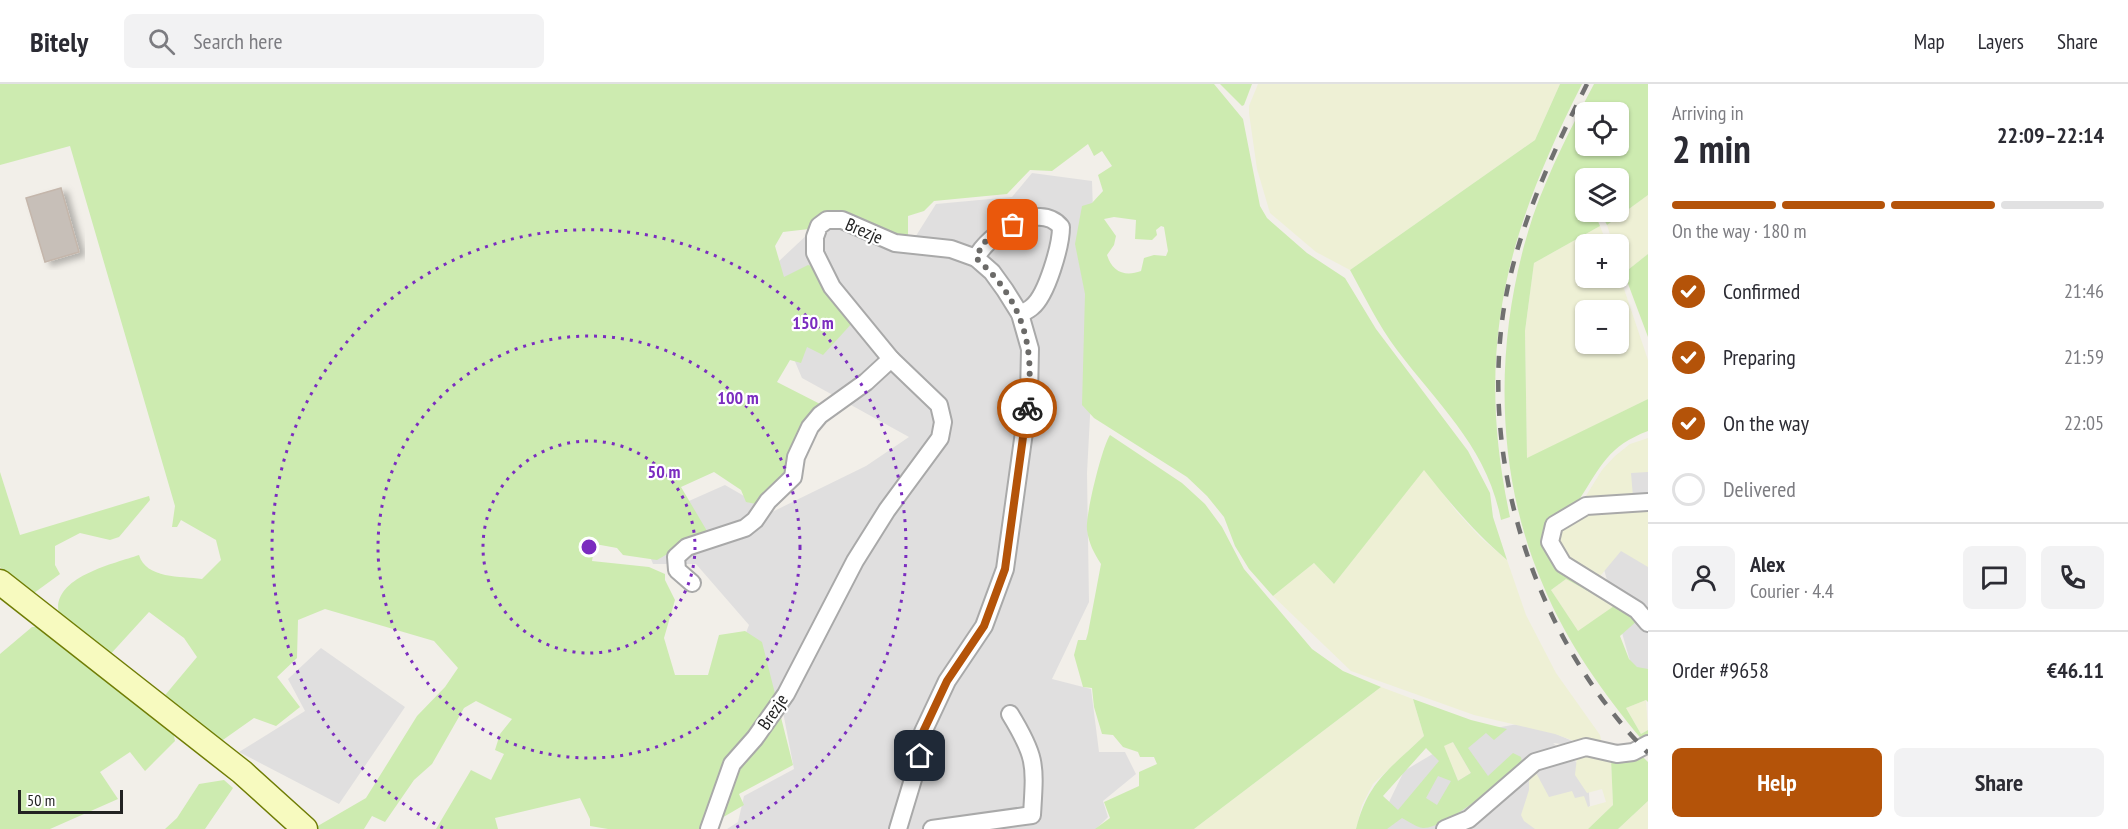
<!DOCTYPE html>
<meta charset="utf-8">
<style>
body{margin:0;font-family:"PT Sans Narrow",sans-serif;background:#f2f2f3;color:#2b2b33;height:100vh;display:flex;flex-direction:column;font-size:22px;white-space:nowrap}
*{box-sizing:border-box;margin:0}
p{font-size:20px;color:#7c7c81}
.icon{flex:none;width:33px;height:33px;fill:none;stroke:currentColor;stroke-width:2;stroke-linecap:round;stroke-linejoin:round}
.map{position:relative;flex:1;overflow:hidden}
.drawer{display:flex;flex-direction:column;background:#fff;width:480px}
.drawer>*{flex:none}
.tools{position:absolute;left:1575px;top:18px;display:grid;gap:12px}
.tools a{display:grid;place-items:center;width:54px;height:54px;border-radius:9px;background:#fff;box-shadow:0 2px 4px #0004;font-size:30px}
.scale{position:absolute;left:18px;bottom:15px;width:105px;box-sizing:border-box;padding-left:6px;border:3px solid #222;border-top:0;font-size:16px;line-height:21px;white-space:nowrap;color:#222;-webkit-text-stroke:4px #fff;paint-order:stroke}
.pin{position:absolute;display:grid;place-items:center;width:51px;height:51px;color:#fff;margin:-26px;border-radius:12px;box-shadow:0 3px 9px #0006}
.courier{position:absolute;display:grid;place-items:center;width:60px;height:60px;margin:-30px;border:4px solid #b45309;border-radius:50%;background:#fff;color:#222;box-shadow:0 2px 8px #0007}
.overview em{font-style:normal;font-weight:700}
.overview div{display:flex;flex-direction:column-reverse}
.overview{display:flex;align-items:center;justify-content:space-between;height:102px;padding:0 24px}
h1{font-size:39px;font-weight:700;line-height:45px}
.bar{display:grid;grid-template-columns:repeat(4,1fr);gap:9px 6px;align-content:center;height:72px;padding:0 24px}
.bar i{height:8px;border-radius:4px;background:#e1e1e2}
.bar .current{background:#b45309}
.bar p{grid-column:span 4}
.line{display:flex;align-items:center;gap:15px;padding:0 24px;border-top:2px solid #e1e1e2}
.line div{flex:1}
.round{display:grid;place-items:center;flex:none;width:63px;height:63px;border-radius:9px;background:#f2f2f3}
ol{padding:0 24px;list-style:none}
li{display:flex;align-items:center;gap:18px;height:66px}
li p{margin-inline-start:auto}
li .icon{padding:6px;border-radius:50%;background:#b45309;color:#fff;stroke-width:4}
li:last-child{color:#7c7c81}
li i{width:33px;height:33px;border:3px solid #e1e1e2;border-radius:50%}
.cta{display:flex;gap:12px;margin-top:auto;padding:12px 24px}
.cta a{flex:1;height:69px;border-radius:9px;background:#b45309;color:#fff;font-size:24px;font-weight:700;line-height:69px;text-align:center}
.cta a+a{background:#f2f2f3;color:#2b2b33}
header{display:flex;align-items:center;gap:36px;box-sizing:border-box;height:84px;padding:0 30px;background:#fff;border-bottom:2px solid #e1e1e2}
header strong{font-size:28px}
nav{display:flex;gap:33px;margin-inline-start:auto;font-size:21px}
.search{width:420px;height:54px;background:#f2f2f3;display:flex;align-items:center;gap:15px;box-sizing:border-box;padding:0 21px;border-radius:9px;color:#7c7c81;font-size:22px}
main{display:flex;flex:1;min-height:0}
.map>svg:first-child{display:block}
.residential{fill:#e0dfdf}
.farmland{fill:#eef0d5;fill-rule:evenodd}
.grass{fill:#cdebb0;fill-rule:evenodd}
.building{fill:#c7bfb8;stroke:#c4b6ab;stroke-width:1.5;filter:url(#shadow)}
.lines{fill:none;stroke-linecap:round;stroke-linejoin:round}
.street-casing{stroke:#a9a9a9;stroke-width:20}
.secondary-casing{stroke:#707d05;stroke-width:27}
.street{stroke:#fff;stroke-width:16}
.secondary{stroke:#f7fabf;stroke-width:24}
.rail{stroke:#707070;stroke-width:4.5;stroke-dasharray:12 12;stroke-linecap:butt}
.done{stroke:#6b6a68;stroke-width:6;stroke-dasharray:0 10.8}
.route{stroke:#b45309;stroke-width:8}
.ring{fill:none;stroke:#7b2cbf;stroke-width:3;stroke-dasharray:3 6}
.labels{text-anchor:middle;stroke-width:4.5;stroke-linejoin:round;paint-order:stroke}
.street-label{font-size:18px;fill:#222;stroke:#fff}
.centre{fill:#7b2cbf;stroke:#fff;stroke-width:3}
.ring-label{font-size:18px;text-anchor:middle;font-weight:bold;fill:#7b2cbf;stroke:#fff;stroke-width:4.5;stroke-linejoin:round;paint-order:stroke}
</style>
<header>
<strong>Bitely</strong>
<div class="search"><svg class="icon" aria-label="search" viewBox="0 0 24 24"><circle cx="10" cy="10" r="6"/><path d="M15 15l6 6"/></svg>Search here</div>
<nav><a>Map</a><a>Layers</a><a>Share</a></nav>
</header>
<main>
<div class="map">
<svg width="1648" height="745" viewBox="0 0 1648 745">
<defs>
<filter id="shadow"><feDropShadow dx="6" dy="3.5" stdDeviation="3" flood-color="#0004"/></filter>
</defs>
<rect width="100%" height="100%" fill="#f2efe9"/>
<!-- residential -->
<g class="residential">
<polygon points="1032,89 1092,97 1096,219 1087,389 1089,518 1052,595 1091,605 1099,668 1125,668 1136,690 1103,717 1108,733 1096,745 727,745 738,738 744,712 794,685 783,628 714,630 749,541 696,480 653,480 637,440 725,401 772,428 866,382 909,353 802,294 760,195 827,132 914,155 936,120 1012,113"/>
<polygon points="1648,376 1648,594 1630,577 1586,422"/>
<polygon points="321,564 405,623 339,720 239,668 305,627 288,595"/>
<polygon points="1529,638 1586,663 1553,659 1587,687 1590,722 1553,745 1376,745 1404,687 1468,649"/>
</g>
<!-- farmland -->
<g class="farmland">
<polygon points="1258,0 1560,0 1535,56 1350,186 1316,168 1270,129 1257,85 1249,29 1249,22"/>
<polygon points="1648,111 1648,170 1624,189 1619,175 1618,160 1613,160 1607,141"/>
<path d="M 1600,142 L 1607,160 L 1586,160 L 1586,194 L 1618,194 L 1619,190 L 1648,276 L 1648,315 L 1527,375 L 1525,247 L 1534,179 ZM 1586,226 L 1618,226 L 1618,260 L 1586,260 Z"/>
<polygon points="1648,354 1648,388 1631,389 1633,413 1610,412 1584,415 1602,386 1615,372 1630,360"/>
<polygon points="1424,385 1457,428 1481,454 1507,476 1526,531 1556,589 1600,651 1602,660 1588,662 1555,650 1474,631 1351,587 1273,512 1314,479 1334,500"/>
<polygon points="1648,423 1648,483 1621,467 1596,497 1586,492 1552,458 1571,430"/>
<polygon points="1566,495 1614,522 1578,548 1551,506"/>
<polygon points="1381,603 1413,615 1424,652 1373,700 1362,721 1356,745 1194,745"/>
<polygon points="1646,616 1648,646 1641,650 1626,624"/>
<polygon points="1453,658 1471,689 1458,697 1443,662"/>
<polygon points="1590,672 1611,675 1613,721 1588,745 1535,745 1524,737 1521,731 1529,706 1529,687 1534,685 1549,713 1572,707 1575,714 1584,712 1588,723 1606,718 1602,705 1587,709 1575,691 1577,673"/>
<polygon points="1648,717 1648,745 1618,745"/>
</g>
<!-- grass -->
<g class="grass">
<path d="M 0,0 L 1214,0 L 1243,35 L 1260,122 L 1267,134 L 1307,169 L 1345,194 L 1376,245 L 1468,367 L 1490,409 L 1493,433 L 1507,476 C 1475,449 1450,419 1424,386 L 1334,500 L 1314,479 L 1273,512 L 1249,485 L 1235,462 L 1224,433 L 1207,412 L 1187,393 L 1094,334 L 1082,321 L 1085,210 L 1075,160 L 1082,122 L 1092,119 L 1103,107 L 1098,91 L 1112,82 L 1102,67 L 1094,72 L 1088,60 L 1052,87 L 1030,86 L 1007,110 L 934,117 L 924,127 L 908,132 L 908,155 L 832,126 L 822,128 L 809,145 L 783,148 L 775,162 L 784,193 L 808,181 L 818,184 L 854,237 L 823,271 L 807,263 L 801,279 L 790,276 L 777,298 L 824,322 L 788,387 L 756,420 L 746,418 L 741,406 L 714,388 L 681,403 L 707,447 L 657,476 L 623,471 L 617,464 L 595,460 L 592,477 L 649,483 L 665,490 L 665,496 L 675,516 L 664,554 L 675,591 L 708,591 L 719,551 L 745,547 L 762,558 L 793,681 L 739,710 L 744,721 L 703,745 L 608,745 L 590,742 L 590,735 L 580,714 L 495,734 L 498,745 L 436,745 L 471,686 L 491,696 L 504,670 L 495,666 L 500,650 L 512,635 L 476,617 L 464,624 L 432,680 L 414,696 L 385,738 L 372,732 L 364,745 L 318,745 L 316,743 L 366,714 L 417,632 L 445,603 L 458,584 L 434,557 L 325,525 L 298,536 L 297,574 L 277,593 L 300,623 L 276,642 L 254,634 L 220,658 L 161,616 L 197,573 L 184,554 L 149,528 L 107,574 C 97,567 68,551 63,541 C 39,496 110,481 139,471 C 146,495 181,492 202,495 L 221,476 L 216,456 L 181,436 L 177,443 L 172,443 L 175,422 L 70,62 L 0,81 ZM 1114,133 L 1136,136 L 1135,155 L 1152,156 L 1157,151 L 1156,146 L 1161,142 L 1164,143 L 1168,167 L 1166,172 L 1154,171 L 1144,174 L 1141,187 C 1125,193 1112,188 1107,171 L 1114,161 L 1116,152 L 1104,135 Z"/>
<polygon points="1220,0 1252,0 1244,21 1242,22"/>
<path d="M 1560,0 L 1582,0 C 1506,150 1474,265 1510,433 L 1501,436 C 1487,363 1439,322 1397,266 C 1378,241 1365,213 1350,186 L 1535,56 Z"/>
<path d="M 1594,0 L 1648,0 L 1648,111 L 1607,141 L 1600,128 L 1618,128 L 1618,94 L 1580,94 L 1585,108 L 1586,128 L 1594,128 L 1600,142 L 1534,179 L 1525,247 L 1527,374 L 1648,315 L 1648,347 C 1608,362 1601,382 1579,416 C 1570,430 1557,443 1546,456 L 1638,536 L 1620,552 L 1629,575 L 1637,583 L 1648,585 L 1648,618 L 1646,616 L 1626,624 L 1641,650 L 1648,646 L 1648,654 L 1643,657 C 1603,609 1567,559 1543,501 C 1493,386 1494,250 1533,132 C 1549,86 1572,42 1594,0 ZM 1586,28 L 1618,28 L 1618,62 L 1586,62 ZM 1566,495 L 1613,521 L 1614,522 L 1578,547 L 1551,506 Z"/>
<polygon points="1648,170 1648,253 1624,189"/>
<path d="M 1110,351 L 1182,399 L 1205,420 L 1222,443 L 1244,485 L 1312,565 L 1343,587 L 1381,603 L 1194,745 L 1095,745 L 1110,734 L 1104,718 L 1139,702 L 1139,688 L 1157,680 L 1154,673 L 1140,673 L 1138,668 L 1123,663 L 1113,651 L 1102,650 L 1094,623 L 1092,604 L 1083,603 L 1074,571 L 1078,556 L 1086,556 L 1088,549 L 1101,480 C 1094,469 1089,460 1087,446 C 1085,432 1102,363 1110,351 Z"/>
<polygon points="0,388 20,451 149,412 150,416 119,453 110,456 80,449 55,462 55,481 60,490 34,509 25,509 0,483"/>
<polygon points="32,543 43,543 115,604 173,647 175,657 145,687 130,668 100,688 118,715 50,745 0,745 0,570"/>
<path d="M 1413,615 L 1471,636 L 1507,645 L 1494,656 L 1486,649 L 1468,664 L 1488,692 L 1513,669 L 1521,673 L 1522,678 C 1506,694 1446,745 1423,744 C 1416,743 1408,737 1402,734 L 1387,745 L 1356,745 C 1368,697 1390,685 1424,652 ZM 1453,658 L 1471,689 L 1458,697 L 1444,662 ZM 1426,664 L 1439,677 L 1398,726 L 1383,712 ZM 1438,692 L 1451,697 L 1437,721 L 1426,714 Z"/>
<polygon points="1639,669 1648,678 1648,717 1618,745 1588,745 1613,721 1611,675"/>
<polygon points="224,696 233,704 205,745 165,745 177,734 199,700"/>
</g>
<!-- building -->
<polygon class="building" points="61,104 79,168 45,178 26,114"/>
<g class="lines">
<!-- street casing -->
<g class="street-casing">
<g id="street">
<path d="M 976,174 C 988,150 1039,116 1061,143 C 1061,161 1047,211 1032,223 C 1029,226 1024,228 1020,230"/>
<polyline points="1648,418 1586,422 1554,441 1550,458 1563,480 1637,526 1648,539"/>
<polyline points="692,499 677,486 676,473 687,463 745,444 755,436 768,417 793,393 796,373 810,343 820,331 866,298 891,275"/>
<polyline points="709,745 732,680 755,654 786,610 855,477 887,426 940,354 943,338 939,321 891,275 832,203 815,169 815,153 819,142 827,136 842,136 895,159 951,165 976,174 992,188 1005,206 1020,230 1030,265 1029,312 1005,485 984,542 947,597 923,648 920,672 898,745"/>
<path d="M 932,745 L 1032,731 C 1035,681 1037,674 1010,630"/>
<polyline points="1445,745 1469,735 1535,678 1586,663 1617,670 1633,668 1648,660"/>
</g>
</g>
<!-- secondary casing -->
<g class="secondary-casing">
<polyline id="secondary" points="0,498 242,688 305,745"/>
</g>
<!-- street -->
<use href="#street" class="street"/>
<!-- secondary -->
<use href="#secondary" class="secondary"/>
<!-- rail -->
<path class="rail" d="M 1587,0 C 1551,72 1515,149 1503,230 C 1481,387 1537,556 1648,669"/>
</g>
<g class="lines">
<!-- done -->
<path class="done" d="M 1013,141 L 983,159 L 976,174 C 1023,216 1036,263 1027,324"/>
<!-- route -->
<polyline class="route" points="920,672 923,648 947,597 984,542 1005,485 1027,324"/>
</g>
<!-- distance rings -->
<g class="ring">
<circle cx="589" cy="463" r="106"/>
<circle cx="589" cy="463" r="211"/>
<path d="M443 744A317 317 0 1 1 735 744"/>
</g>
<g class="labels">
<!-- street labels -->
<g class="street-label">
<text transform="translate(864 147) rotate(23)" y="6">Brezje</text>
<text transform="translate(773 628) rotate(-56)" y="6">Brezje</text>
</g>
</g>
<circle cx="589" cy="463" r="9" class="centre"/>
<g class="ring-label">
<text x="813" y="245">150 m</text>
<text x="738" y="320">100 m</text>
<text x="664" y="394">50 m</text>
</g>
</svg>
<div class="tools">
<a><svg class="icon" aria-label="locate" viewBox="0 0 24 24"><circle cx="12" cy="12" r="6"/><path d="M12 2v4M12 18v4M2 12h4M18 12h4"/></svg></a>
<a><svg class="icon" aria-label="layers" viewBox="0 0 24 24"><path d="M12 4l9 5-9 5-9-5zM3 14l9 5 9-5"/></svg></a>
<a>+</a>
<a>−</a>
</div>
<div class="scale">50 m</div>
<div class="pin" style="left:1013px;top:141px;background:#ea580c"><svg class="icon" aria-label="bag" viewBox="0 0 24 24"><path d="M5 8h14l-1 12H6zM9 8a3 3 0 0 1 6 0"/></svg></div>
<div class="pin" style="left:920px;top:672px;background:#1f2937"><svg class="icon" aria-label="home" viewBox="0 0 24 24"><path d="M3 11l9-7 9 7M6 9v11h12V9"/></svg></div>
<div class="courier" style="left:1027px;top:324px"><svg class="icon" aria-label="bike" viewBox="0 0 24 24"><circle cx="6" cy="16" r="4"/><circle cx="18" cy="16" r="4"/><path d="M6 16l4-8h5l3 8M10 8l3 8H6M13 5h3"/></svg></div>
</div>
<section class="drawer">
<div class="overview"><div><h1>2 min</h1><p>Arriving in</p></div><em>22:09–22:14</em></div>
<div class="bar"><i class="current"></i><i class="current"></i><i class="current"></i><i></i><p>On the way · 180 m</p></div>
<ol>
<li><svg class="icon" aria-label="check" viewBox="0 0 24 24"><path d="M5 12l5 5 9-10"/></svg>Confirmed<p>21:46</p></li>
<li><svg class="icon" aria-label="check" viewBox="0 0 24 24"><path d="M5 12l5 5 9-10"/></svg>Preparing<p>21:59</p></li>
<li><svg class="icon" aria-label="check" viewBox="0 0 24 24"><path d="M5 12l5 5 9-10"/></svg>On the way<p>22:05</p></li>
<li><i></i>Delivered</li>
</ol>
<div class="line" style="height:108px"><a class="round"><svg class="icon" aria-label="person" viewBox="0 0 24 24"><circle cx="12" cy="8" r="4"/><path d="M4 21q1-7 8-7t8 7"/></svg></a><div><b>Alex</b><p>Courier · 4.4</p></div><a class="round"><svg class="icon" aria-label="chat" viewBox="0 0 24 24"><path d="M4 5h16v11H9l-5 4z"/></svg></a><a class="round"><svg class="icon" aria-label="phone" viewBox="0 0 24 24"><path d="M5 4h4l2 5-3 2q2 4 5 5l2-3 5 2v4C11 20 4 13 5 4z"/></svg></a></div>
<div class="line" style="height:78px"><div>Order #9658</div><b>€46.11</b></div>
<div class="cta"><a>Help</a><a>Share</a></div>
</section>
</main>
